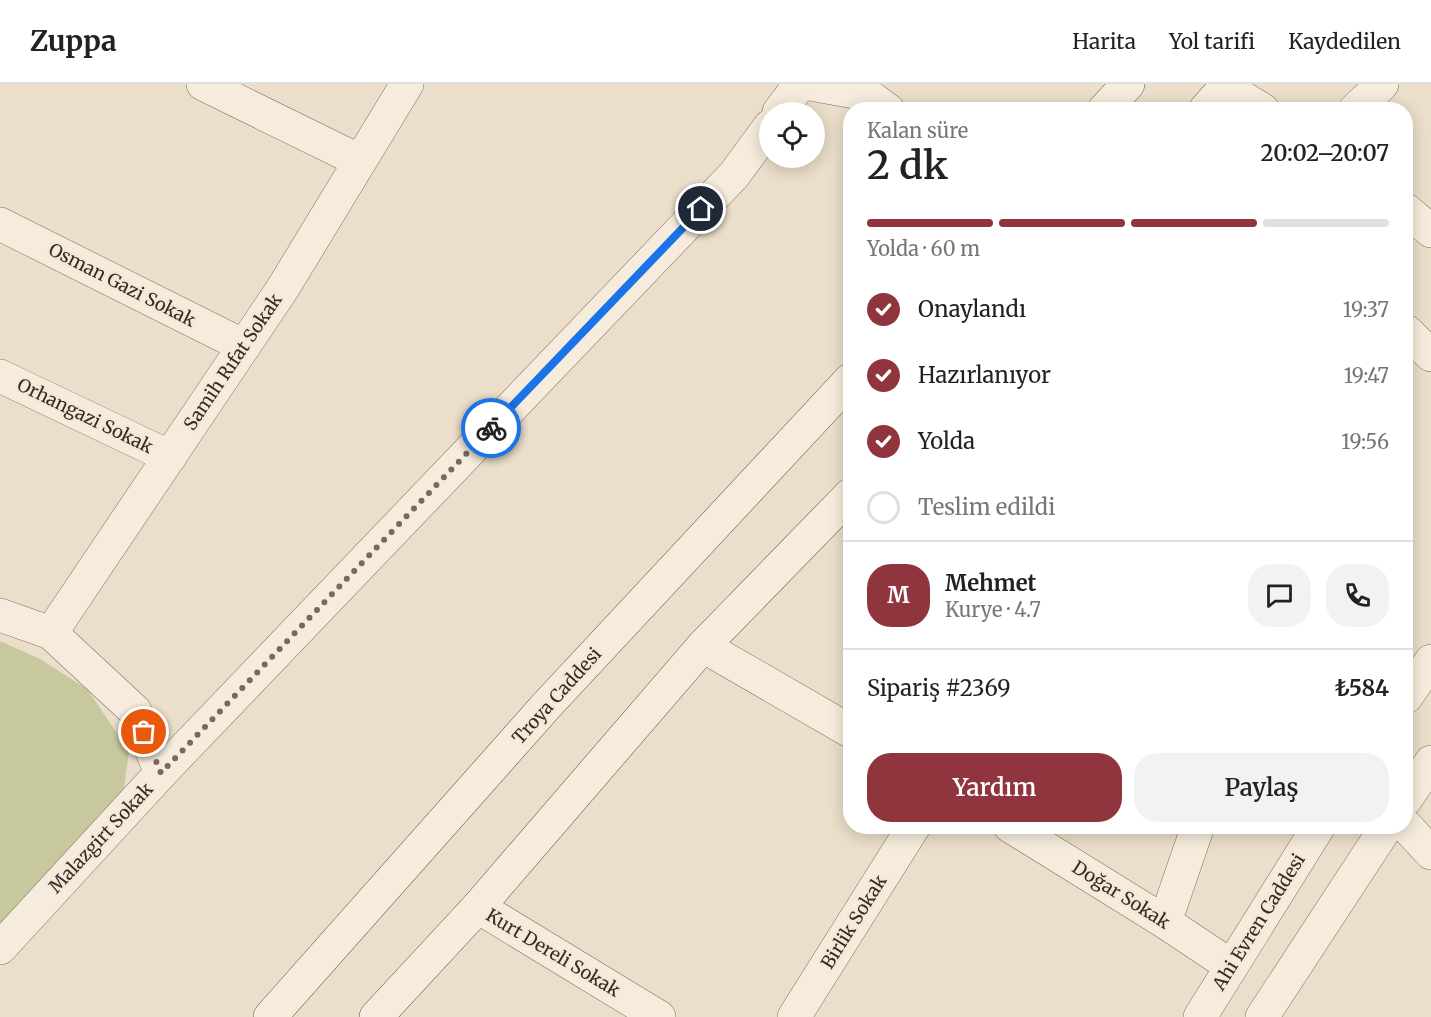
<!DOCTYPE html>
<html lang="tr">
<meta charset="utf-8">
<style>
body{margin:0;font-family:Merriweather,serif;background:#f2f2f2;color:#222;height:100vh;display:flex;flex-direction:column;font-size:22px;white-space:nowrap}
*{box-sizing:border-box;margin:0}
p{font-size:20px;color:#767676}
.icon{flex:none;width:33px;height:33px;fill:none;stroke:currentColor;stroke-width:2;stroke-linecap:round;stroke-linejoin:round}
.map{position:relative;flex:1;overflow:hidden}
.panel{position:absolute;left:843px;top:18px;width:570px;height:732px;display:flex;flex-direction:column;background:#fff;border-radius:24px;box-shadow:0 3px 15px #0003}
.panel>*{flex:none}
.fabs{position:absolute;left:759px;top:18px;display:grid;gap:12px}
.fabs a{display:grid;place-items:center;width:66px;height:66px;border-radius:50%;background:#fff;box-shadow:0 3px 15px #0003;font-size:30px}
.pin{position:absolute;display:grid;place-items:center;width:51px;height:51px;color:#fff;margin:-26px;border:3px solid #fff;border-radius:50%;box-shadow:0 2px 6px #0007}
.courier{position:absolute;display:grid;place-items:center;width:60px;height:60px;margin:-30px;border:4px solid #1a73e8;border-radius:50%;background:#fff;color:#222;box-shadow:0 2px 8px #0007}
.headline em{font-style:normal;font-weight:600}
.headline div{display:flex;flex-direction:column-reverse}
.headline{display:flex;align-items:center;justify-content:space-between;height:102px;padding:0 24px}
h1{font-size:39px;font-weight:600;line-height:45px}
.bar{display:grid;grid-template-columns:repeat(4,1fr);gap:9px 6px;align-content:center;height:72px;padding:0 24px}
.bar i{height:8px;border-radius:4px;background:#e0e0e0}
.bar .active{background:#90353e}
.bar p{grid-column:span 4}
.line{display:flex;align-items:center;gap:15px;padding:0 24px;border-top:2px solid #e0e0e0}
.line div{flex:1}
.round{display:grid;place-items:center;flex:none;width:63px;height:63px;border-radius:24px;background:#f2f2f2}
ol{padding:0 24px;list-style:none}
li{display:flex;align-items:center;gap:18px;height:66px}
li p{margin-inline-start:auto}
li .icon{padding:6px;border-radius:50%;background:#90353e;color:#fff;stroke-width:4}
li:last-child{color:#767676}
li i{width:33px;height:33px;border:3px solid #e0e0e0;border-radius:50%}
.primary-button{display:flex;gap:12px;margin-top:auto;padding:12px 24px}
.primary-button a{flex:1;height:69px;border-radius:24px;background:#90353e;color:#fff;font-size:24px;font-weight:600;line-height:69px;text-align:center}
.primary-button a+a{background:#f2f2f2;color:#222}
header{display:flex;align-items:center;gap:36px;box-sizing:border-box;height:84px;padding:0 30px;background:#fff;border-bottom:2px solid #e0e0e0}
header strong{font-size:28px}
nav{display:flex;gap:33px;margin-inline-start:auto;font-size:21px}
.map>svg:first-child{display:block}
.green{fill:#c7c89e}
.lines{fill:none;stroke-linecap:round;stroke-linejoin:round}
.street-casing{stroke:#867160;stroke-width:34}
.secondary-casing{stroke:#685243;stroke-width:34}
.street{stroke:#f6ecdd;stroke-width:33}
.secondary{stroke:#f6ecdd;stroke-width:33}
.done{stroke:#776a5d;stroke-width:6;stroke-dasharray:0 10.8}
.route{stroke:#1a73e8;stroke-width:8}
.labels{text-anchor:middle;stroke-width:5;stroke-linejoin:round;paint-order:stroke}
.street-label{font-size:18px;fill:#382b22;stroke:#f3e9d9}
</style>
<header>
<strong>Zuppa</strong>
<nav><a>Harita</a><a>Yol tarifi</a><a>Kaydedilen</a></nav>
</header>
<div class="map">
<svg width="1431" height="933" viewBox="0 0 1431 933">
<rect width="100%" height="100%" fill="#ebdeca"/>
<!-- green -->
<polygon class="green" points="0,557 40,575 87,605 129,667 123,712 0,841"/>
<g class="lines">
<!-- street casing -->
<g class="street-casing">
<g id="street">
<polyline points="203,0 360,77"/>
<polyline points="810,0 866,10 888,26"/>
<polyline points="1225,3 1263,26"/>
<polyline points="1355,26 1382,0"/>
<polyline points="779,28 800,0"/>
<polyline points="1406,126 1431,147"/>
<polyline points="0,140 244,262"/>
<polyline points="1406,247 1431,271"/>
<polyline points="0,292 170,373"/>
<polyline points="0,531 51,549 135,627 161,689"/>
<polyline points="51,549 283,204 407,0"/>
<polyline points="703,562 850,647"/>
<polyline points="1406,613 1431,577"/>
<polyline points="1406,715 1431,678"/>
<polyline points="1010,742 1165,838 1231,882"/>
<polyline points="1406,742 1431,769"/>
<polyline points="478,823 659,933"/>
<polyline points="1165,838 1198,742"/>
<polyline points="0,864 161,689 734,91 770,42"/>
<polyline points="794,933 914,742"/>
<polyline points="1200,933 1319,742"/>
<polyline points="1262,933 1387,742"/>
</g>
</g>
<!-- secondary casing -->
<g class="secondary-casing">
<g id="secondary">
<polyline points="1104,26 1128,0"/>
<polyline points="1205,26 1228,0"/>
<polyline points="270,933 546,622 850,296"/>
<polyline points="376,933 478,823 703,562 850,411"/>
</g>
</g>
<!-- street -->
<use href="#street" class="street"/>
<!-- secondary -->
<use href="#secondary" class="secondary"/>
</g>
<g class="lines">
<!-- done -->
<polyline class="done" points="144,648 161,689 491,344"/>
<!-- route -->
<polyline class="route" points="491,344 701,125"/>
</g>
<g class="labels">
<!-- street labels -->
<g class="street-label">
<text transform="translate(122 201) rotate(27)" y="6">Osman Gazi Sokak</text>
<text transform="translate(233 278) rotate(-56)" y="6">Samih Rıfat Sokak</text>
<text transform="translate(85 332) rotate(26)" y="6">Orhangazi Sokak</text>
<text transform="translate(557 612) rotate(-48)" y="6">Troya Caddesi</text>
<text transform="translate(101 754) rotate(-47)" y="6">Malazgirt Sokak</text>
<text transform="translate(1121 811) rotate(32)" y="6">Doğar Sokak</text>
<text transform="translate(854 838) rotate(-58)" y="6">Birlik Sokak</text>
<text transform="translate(1259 838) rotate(-58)" y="6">Ahi Evren Caddesi</text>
<text transform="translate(553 869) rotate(31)" y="6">Kurt Dereli Sokak</text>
</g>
</g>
</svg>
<div class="fabs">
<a><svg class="icon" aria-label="locate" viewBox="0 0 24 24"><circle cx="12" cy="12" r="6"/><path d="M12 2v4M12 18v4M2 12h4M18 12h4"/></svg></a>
</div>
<div class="pin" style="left:144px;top:648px;background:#ea580c"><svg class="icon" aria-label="bag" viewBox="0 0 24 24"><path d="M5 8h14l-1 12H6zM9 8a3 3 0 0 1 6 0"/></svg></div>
<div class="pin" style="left:701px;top:125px;background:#1f2937"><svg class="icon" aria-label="home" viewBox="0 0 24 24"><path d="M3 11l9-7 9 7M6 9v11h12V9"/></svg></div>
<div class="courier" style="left:491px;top:344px"><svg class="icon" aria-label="bike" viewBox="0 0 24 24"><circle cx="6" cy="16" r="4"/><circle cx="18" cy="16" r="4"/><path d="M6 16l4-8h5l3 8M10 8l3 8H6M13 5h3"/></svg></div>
<section class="panel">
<div class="headline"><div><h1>2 dk</h1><p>Kalan süre</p></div><em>20:02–20:07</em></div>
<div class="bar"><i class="active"></i><i class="active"></i><i class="active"></i><i></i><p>Yolda · 60 m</p></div>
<ol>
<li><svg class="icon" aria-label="check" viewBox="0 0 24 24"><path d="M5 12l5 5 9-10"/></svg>Onaylandı<p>19:37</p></li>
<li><svg class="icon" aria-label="check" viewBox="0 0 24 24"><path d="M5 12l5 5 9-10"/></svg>Hazırlanıyor<p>19:47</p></li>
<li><svg class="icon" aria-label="check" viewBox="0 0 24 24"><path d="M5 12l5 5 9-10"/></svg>Yolda<p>19:56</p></li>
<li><i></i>Teslim edildi</li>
</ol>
<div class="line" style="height:108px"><b class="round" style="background:#90353e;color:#fff">M</b><div><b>Mehmet</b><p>Kurye · 4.7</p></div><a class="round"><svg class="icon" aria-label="chat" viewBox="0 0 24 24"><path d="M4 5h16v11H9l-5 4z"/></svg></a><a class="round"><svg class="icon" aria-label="phone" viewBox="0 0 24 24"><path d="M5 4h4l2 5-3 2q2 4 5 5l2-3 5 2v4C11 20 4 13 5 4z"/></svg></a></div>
<div class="line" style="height:78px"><div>Sipariş #2369</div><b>₺584</b></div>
<div class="primary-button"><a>Yardım</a><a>Paylaş</a></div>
</section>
</div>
